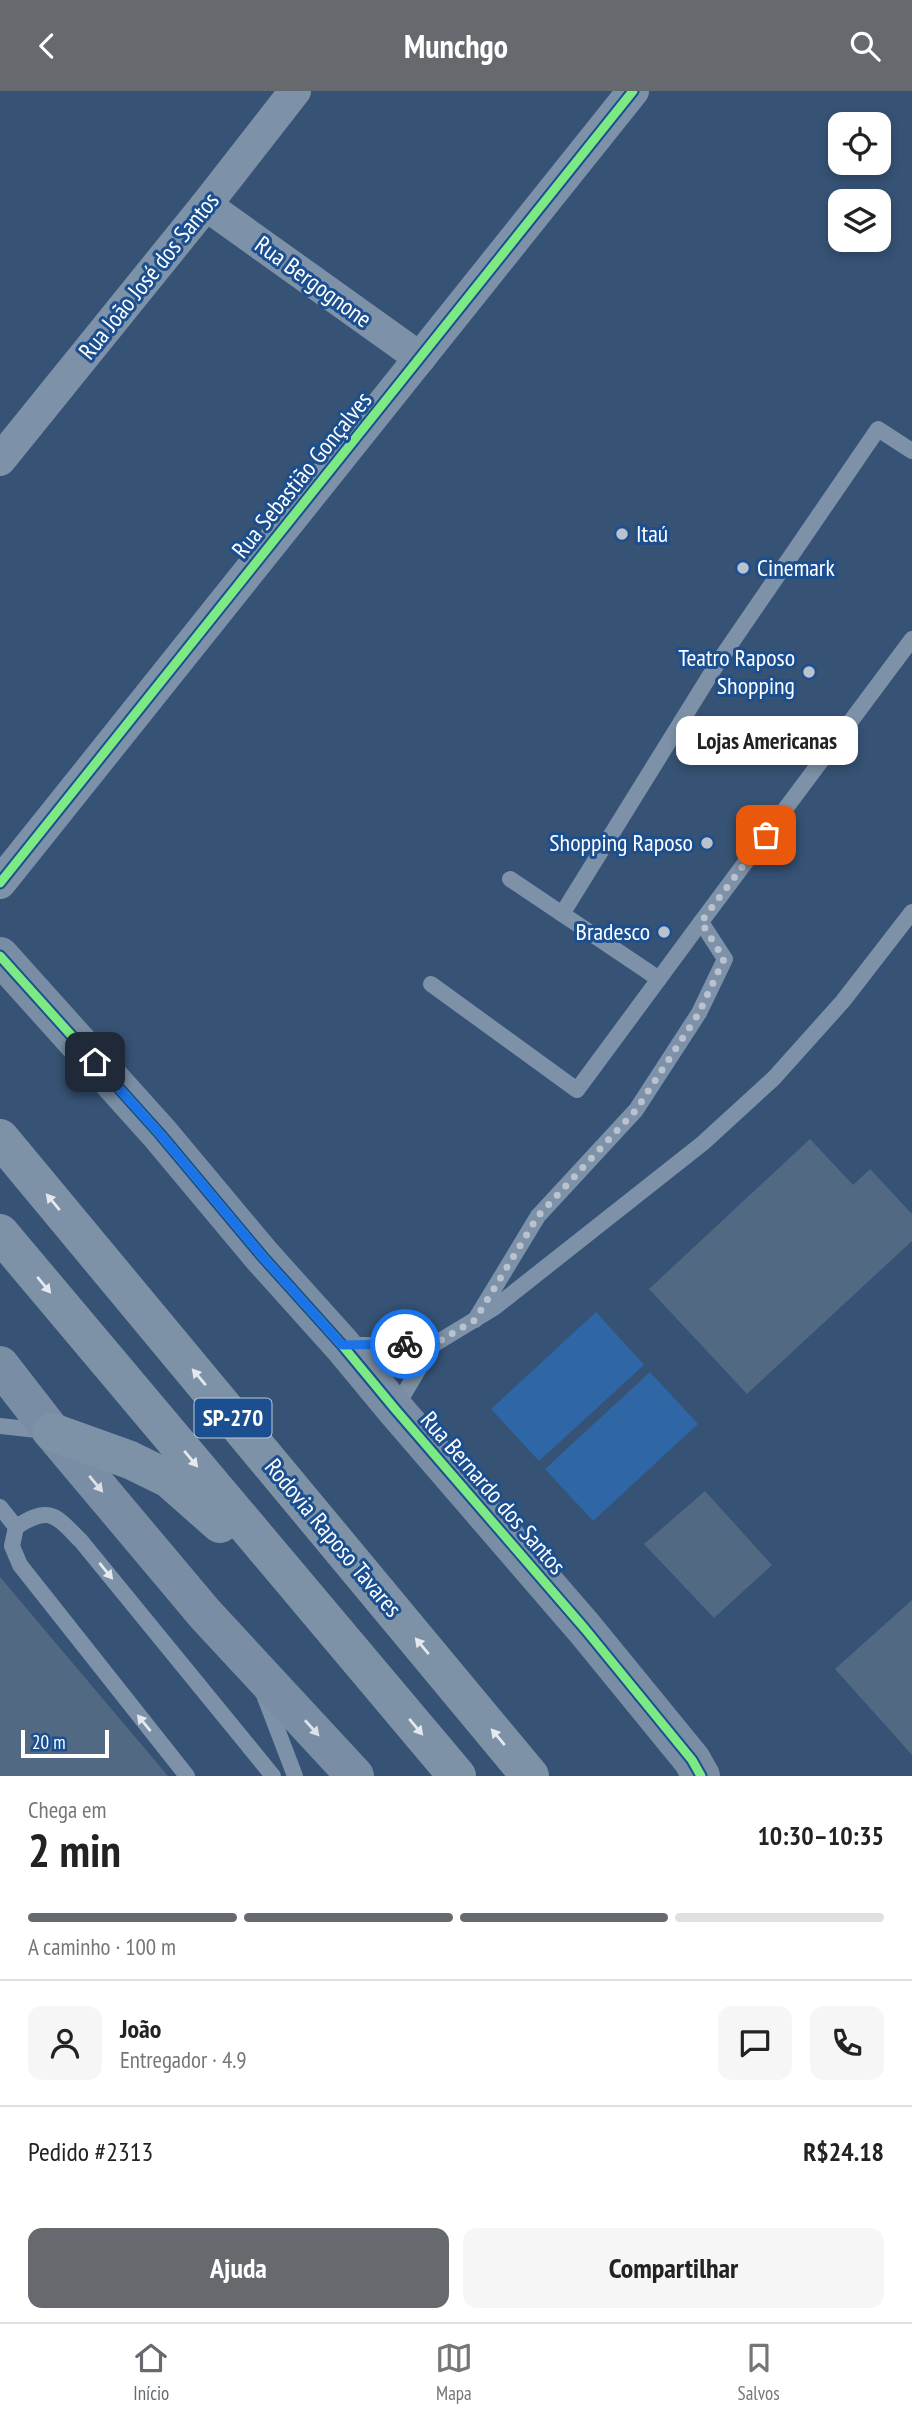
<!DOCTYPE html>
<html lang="pt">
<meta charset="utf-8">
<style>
body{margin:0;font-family:"PT Sans Narrow",sans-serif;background:#f6f6f6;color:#222;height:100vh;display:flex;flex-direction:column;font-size:26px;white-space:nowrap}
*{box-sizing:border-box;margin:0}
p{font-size:23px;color:#767676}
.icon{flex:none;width:38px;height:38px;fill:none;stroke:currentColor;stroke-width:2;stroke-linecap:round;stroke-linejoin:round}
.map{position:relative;height:1685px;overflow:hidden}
.drawer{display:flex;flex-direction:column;background:#fff;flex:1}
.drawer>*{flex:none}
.controls{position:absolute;left:828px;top:21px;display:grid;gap:14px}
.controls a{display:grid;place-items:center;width:63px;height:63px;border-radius:14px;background:#fff;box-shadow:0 4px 10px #0003;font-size:35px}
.scale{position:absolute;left:21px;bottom:18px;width:88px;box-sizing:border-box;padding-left:7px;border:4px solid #fff;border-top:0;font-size:19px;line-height:24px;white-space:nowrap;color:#fff;-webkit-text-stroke:5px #1b4f8f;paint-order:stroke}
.pin{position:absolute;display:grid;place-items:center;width:60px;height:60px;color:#fff;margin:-30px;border-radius:14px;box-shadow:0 4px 10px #0006}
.courier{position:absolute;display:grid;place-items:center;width:70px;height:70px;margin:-35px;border:5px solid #1a73e8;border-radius:50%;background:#fff;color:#222;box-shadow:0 2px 9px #0007}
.bubble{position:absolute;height:49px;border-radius:14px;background:#fff;box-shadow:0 4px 10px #0003;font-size:23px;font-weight:700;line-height:49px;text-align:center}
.headline em{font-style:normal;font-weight:700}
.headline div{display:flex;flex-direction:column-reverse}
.headline{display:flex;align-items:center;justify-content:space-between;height:119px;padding:0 28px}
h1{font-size:46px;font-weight:700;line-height:52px}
.bar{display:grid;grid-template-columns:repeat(4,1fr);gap:10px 7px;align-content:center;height:84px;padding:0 28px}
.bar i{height:9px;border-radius:5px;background:#e0e0e0}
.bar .on{background:#666a6f}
.bar p{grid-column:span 4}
.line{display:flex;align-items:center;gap:18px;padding:0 28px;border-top:2px solid #e0e0e0}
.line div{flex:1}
.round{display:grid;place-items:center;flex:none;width:74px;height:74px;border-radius:14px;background:#f6f6f6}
.action{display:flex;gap:14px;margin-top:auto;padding:14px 28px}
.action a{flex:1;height:80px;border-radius:14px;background:#666a6f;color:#fff;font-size:28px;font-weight:700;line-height:80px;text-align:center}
.action a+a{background:#f6f6f6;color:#222}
header{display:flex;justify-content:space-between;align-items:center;height:91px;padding:0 28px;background:#666a6f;color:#fff;font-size:32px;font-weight:700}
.tab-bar{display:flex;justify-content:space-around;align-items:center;height:98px;border-top:2px solid #e0e0e0;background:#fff;font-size:19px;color:#767676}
.tab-bar a{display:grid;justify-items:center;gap:4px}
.tab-bar .on{color:#666a6f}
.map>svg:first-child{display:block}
.green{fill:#2f66a5}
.building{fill:#526984}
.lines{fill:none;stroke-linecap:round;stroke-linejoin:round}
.lane{stroke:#7d92a8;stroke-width:16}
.street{stroke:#7d92a8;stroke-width:32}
.secondary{stroke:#798da4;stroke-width:38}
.highway{stroke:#7e92a7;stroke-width:38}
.cycleway-casing{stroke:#1b4f8f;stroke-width:13}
.cycleway{stroke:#7ce984;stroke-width:9}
.oneway{fill:#e5e9ed}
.oneway2{fill:#dee2e8}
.oneway3{fill:#e5e9ee}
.done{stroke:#b9c2ce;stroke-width:7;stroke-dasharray:0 12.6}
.route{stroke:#1a73e8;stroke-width:9}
.poi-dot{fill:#b9c2ce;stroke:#1b4f8f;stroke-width:2.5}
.labels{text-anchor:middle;stroke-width:6;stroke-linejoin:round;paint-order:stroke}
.shield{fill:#1b4f8f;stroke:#bbcadd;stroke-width:2}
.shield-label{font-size:23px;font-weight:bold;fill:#fff}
.street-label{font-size:24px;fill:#fff;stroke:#1b4f8f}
.poi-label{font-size:24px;fill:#fff;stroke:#1b4f8f;text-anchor:end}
</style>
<header><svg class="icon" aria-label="back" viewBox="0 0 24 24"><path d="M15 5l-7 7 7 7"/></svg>Munchgo<svg class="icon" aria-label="search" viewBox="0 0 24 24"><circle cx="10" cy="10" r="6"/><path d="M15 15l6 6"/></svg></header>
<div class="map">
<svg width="912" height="1685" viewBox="0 0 912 1685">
<rect width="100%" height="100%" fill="#365274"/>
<!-- green -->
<g class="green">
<polygon points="596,1221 644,1274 539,1370 491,1318"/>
<polygon points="650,1281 698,1333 593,1430 545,1378"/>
</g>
<!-- building -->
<g class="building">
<polygon points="810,1048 853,1094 870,1078 912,1123 912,1150 747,1303 649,1198"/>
<polygon points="705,1400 772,1474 714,1527 644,1453"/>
<polygon points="0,1486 168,1685 0,1685"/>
<polygon points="912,1509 912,1664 835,1578"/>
</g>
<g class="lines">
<!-- lane -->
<g class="lane">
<polyline points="510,788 659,888"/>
<polyline points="562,823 717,573 878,338 912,360"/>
<polyline points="431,893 577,999 701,831"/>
<polyline points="475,1229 538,1125 636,1019 699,922 725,868 701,831 912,548"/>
<polyline points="346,1254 433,1254 395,1318"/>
<polyline points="433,1254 494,1217 703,1052 774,987 843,910 912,821"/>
<polyline points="0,1335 46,1340"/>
<polyline points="0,1416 16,1436"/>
<polyline points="264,1604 295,1685"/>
<path d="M 187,1685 L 20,1474 L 12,1455 L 16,1436 C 50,1414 55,1424 81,1450 L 273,1685"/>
</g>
<!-- street -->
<g class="street">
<polyline points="206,114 420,267"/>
<polyline points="0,369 206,114 295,0"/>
<polyline points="0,792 633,0"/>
</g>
<!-- secondary -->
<g class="secondary">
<polyline points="0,865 160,1043 262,1165 342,1254 395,1318 585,1538 692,1669 701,1685"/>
<polyline points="0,1274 52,1341 205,1523 355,1685"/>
</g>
<!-- highway -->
<g class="highway">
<polyline points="0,1047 530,1685"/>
<polyline points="0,1142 457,1685"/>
<polyline points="52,1341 130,1369 169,1388 220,1433"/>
</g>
<!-- cycleway casing -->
<g class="cycleway-casing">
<g id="cycleway">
<polyline points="0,792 633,0"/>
<polyline points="0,865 160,1043 262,1165 342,1254 395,1318 585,1538 692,1669 701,1685"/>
</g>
</g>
<!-- cycleway -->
<use href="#cycleway" class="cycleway"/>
</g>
<!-- one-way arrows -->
<defs><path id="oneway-solid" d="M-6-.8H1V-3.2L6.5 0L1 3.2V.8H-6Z" transform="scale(1.75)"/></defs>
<g class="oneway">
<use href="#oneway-solid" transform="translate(53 1111) rotate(-130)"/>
<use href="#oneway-solid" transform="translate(44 1194) rotate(50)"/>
<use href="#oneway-solid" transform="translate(199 1286) rotate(-130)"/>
<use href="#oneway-solid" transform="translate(191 1368) rotate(50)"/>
<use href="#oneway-solid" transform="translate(422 1555) rotate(-130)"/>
<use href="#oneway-solid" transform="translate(416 1636) rotate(50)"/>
<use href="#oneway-solid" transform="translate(498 1646) rotate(-130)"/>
</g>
<g class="oneway2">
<use href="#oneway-solid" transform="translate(96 1393) rotate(50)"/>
<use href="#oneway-solid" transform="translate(312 1637) rotate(48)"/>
</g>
<g class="oneway3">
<use href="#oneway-solid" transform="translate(106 1480) rotate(51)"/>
<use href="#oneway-solid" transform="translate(144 1632) rotate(-129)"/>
</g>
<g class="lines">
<!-- done -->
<polyline class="done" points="405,1253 433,1254 475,1229 538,1125 636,1019 699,922 724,868 701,831 766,744"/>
<!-- route -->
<polyline class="route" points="95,971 160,1043 262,1165 342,1254 405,1253"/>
</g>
<!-- markers -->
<g class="poi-dot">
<circle cx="622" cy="443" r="7"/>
<circle cx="743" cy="477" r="7"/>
<circle cx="809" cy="581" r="7"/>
<circle cx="707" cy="752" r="7"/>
<circle cx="664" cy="841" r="7"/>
</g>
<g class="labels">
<!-- shield labels -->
<rect class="shield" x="194.5" y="1307.5" width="77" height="39" rx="5"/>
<g class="shield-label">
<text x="233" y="1335">SP-270</text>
</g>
<!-- street labels -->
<g class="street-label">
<text transform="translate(149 185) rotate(-51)" y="8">Rua João José dos Santos</text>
<text transform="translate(313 191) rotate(36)" y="8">Rua Bergognone</text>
<text transform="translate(302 384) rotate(-51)" y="8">Rua Sebastião Gonçalves</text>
<text transform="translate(493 1402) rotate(49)" y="8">Rua Bernardo dos Santos</text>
<text transform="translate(333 1447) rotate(50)" y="8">Rodovia Raposo Tavares</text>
</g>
<!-- poi labels -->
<g class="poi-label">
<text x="636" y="451" text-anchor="start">Itaú</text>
<text x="757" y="485" text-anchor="start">Cinemark</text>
<text x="795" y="575">Teatro Raposo<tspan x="795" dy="28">Shopping</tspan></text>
<text x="693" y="760">Shopping Raposo</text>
<text x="650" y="849">Bradesco</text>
</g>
</g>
</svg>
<div class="controls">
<a><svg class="icon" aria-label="locate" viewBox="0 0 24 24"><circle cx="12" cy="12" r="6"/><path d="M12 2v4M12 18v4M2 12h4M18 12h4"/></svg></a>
<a><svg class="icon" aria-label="layers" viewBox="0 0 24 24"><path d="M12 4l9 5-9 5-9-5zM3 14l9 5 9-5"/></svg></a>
</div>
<div class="scale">20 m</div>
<div class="pin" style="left:766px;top:744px;background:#ea580c"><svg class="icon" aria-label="bag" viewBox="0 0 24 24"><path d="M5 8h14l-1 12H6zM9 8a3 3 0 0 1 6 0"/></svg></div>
<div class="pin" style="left:95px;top:971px;background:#1f2937"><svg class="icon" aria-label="home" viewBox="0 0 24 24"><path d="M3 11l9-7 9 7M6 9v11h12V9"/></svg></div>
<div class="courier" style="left:405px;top:1253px"><svg class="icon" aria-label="bike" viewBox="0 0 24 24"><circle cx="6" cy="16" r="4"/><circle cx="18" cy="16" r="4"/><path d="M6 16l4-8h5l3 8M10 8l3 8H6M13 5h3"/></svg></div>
<div class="bubble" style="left:676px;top:625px;width:182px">Lojas Americanas</div>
</div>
<section class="drawer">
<div class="headline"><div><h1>2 min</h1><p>Chega em</p></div><em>10:30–10:35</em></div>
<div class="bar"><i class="on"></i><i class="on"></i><i class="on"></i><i></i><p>A caminho · 100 m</p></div>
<div class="line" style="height:126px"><a class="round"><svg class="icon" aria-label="person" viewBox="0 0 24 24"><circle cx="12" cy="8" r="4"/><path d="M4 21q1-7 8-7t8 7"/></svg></a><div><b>João</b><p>Entregador · 4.9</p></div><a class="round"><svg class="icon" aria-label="chat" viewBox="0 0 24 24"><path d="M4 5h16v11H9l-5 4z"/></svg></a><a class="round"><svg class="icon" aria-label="phone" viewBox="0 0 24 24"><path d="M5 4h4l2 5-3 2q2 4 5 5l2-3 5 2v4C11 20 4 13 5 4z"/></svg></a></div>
<div class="line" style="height:91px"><div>Pedido #2313</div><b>R$24.18</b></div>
<div class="action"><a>Ajuda</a><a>Compartilhar</a></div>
</section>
<nav class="tab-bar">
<a class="on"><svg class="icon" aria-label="home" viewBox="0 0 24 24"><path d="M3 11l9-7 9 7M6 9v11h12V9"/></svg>Início</a>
<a><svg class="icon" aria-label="map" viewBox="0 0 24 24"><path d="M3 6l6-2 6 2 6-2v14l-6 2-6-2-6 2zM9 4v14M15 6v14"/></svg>Mapa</a>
<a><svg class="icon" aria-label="saved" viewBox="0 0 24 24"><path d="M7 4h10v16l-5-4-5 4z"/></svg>Salvos</a>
</nav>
